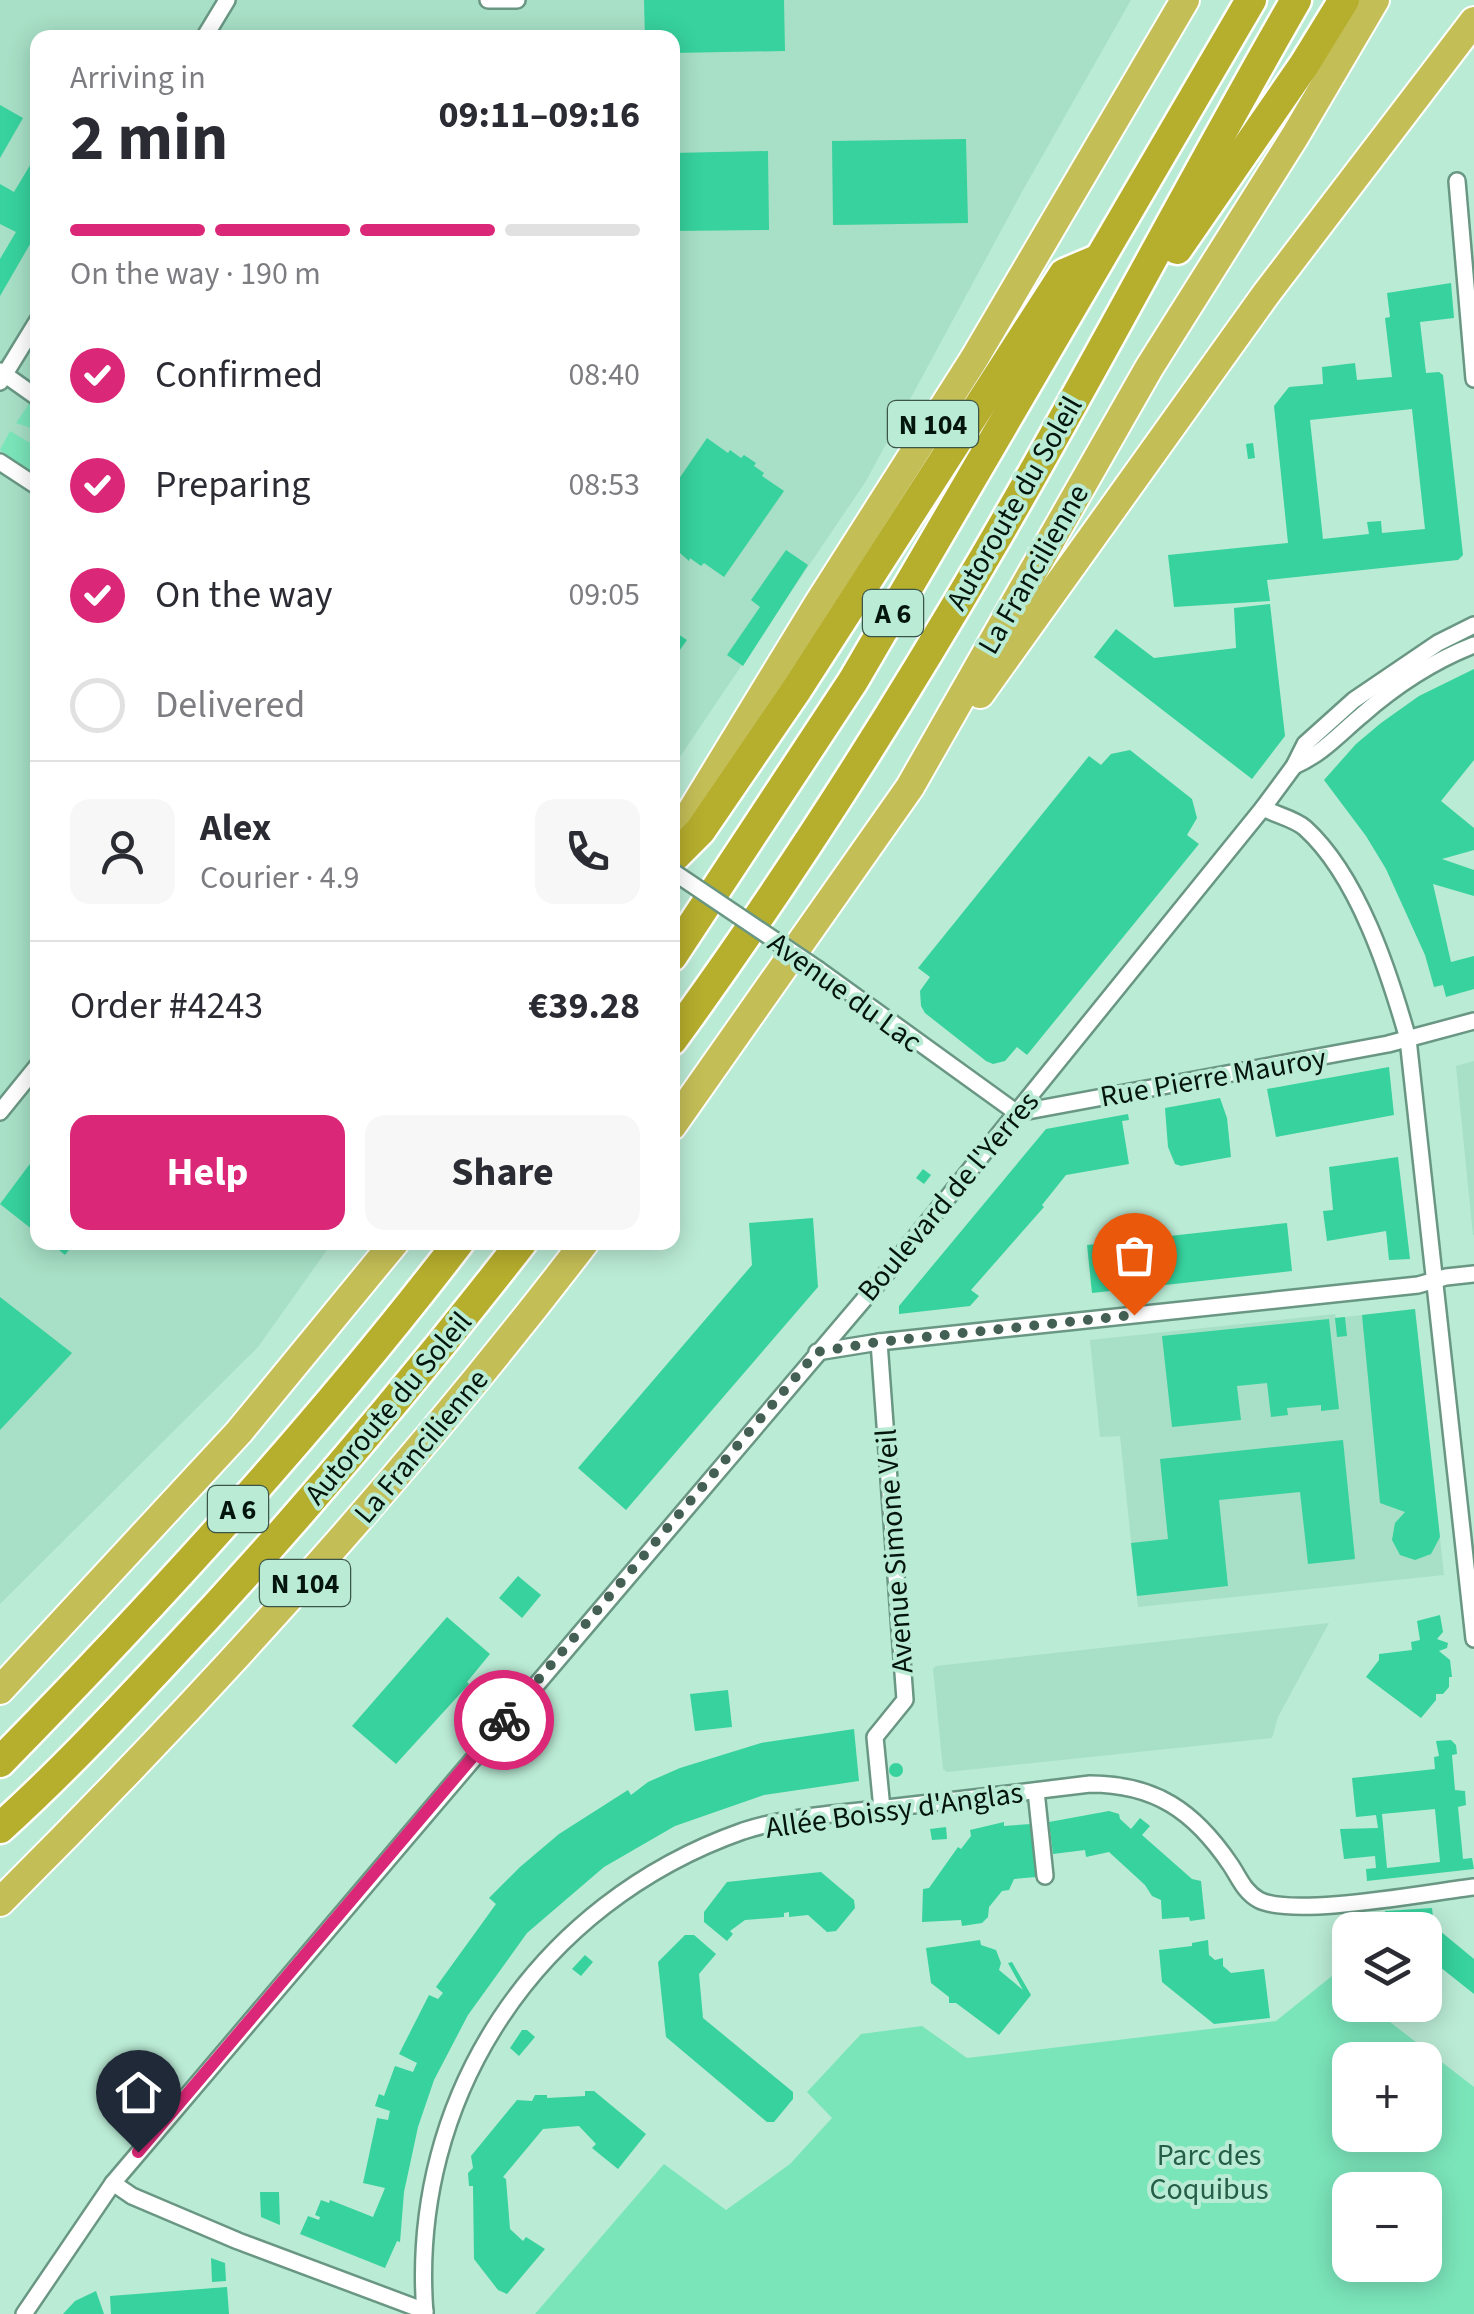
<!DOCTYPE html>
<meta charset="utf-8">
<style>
body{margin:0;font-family:"Source Sans 3",sans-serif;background:#f7f7f7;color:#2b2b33;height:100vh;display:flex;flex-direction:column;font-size:38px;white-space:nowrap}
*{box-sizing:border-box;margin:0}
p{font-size:32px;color:#7c7c81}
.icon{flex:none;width:55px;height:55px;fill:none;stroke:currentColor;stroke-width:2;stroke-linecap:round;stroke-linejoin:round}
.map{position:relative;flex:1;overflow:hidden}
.drawer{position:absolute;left:30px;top:30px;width:650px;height:1220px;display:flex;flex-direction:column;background:#fff;border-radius:20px;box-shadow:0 5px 25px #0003}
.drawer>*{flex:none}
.controls{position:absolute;left:1332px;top:1912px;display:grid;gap:20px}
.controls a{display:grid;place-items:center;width:110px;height:110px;border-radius:20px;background:#fff;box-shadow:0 5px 25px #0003;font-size:50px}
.pin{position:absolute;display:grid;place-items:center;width:85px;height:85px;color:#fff;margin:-102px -42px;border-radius:50% 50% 50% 0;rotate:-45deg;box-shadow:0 0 10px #0007}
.pin .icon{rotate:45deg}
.courier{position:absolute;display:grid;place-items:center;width:100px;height:100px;margin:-50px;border:8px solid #db2777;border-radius:50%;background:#fff;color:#222;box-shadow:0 2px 12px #0007}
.headline em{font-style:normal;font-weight:700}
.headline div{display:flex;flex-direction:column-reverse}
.headline{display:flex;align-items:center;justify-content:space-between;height:170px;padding:0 40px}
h1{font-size:65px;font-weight:700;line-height:75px}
.bar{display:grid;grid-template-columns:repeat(4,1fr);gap:15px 10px;align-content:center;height:120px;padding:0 40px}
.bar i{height:12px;border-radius:8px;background:#e1e1e2}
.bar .current{background:#db2777}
.bar p{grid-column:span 4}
.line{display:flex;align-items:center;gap:25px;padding:0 40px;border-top:2px solid #e1e1e2}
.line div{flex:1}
.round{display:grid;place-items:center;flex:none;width:105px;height:105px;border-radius:20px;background:#f7f7f7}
ol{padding:0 40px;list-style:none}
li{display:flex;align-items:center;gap:30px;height:110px}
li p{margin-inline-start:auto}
li .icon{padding:10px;border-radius:50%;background:#db2777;color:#fff;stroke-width:4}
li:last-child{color:#7c7c81}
li i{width:55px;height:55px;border:5px solid #e1e1e2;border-radius:50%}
.primary-button{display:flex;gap:20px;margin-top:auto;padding:20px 40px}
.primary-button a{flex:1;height:115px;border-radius:20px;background:#db2777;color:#fff;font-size:40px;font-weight:700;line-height:115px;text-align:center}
.primary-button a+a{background:#f7f7f7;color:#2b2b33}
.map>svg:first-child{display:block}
.built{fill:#a7e0c6}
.green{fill:#7be5ba;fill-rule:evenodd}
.building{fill:#37d29e;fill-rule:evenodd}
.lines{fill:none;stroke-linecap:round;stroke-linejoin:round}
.minor-casing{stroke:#699783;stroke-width:20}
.trunk-casing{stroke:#fff;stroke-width:32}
.motorway-casing{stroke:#fff;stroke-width:35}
.minor{stroke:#fff;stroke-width:15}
.trunk{stroke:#c4be57;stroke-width:28}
.motorway{stroke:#b6ae2d;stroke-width:30}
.minor-bridge-casing{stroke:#699783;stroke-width:20;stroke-linecap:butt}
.minor-bridge{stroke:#fff;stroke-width:15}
.done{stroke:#446054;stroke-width:10;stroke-dasharray:0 18}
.route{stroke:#db2777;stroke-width:12}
.labels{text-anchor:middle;stroke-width:8;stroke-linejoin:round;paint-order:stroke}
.shield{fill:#baebd5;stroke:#3b554a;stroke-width:2.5}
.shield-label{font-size:28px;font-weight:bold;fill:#04150e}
.street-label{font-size:30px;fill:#04150e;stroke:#baebd5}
.park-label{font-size:30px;fill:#255f49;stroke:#baebd5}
</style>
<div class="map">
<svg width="1474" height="2314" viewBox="0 0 1474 2314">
<rect width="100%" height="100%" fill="#baebd5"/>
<!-- built -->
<g class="built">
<polygon points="0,0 1131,0 1023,190 866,481 673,767 672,38 38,38 38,1242 332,1243 258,1347 0,1604"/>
<polygon points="1474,1061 1474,1235 1473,1235 1456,1066"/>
<polygon points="1415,1309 1444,1575 1138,1607 1120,1436 1100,1437 1090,1340 1335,1314 1336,1318"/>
<polygon points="1329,1623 1278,1717 1272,1738 947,1772 943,1769 933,1669 936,1666"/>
</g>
<!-- green -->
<g class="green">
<polygon points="30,402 37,408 37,430 16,423"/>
<polygon points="10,431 37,447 37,476 0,450"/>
<path d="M 1332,1976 L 1350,1991 L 1350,2005 L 1368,2005 L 1474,2087 L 1474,2314 L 535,2314 L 664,2164 L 726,2210 L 790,2164 L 832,2118 L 807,2092 L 861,2034 L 922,2026 L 967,2058 L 1276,2021 ZM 1425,2060 L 1425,2135 L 1350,2135 L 1350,2060 ZM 1425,2190 L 1425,2265 L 1350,2265 L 1350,2190 Z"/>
</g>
<!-- building -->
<g class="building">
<polygon points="644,0 784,0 785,51 672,53 672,38 645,38"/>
<polygon points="0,105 23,118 0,158"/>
<polygon points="966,139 968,223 833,225 832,141"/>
<polygon points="768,151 769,230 672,231 672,153"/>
<polygon points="38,152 38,239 33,239 0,296 0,259 16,232 0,224 0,184 14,192"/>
<path d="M 1451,283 L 1454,318 L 1420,322 L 1426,373 L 1439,372 L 1443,375 L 1463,555 L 1458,560 L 1267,580 L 1270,601 L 1174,607 L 1168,555 L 1288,543 L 1274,406 L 1289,387 L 1323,384 L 1322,367 L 1355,363 L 1357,380 L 1392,377 L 1385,318 L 1390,317 L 1387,293 ZM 1412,409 L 1425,529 L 1382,533 L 1381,521 L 1367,522 L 1369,534 L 1323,539 L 1310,420 Z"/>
<polygon points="707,438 728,453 730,450 741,458 744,455 756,463 754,466 764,473 762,476 784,491 724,577 704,563 701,566 690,558 689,561 672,546 672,489"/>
<polygon points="1253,443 1255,458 1248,459 1246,444"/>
<polygon points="786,550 808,565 743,666 727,655 760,607 751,600"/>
<polygon points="1270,604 1285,736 1252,779 1094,657 1116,629 1154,658 1236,648 1234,608"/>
<polygon points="672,630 687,640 672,661"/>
<polygon points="1474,669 1474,760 1441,801 1474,828 1474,850 1442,859 1474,870 1474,896 1433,884 1451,962 1474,956 1474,989 1446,997 1443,985 1434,987 1425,955 1386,869 1366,836 1324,780 1356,744 1381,723 1419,696"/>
<polygon points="1130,750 1192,799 1197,818 1187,835 1199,844 1027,1055 1017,1047 1005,1061 993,1064 986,1061 925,1013 921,1006 920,991 930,977 918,968 1089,756 1101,765 1111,754"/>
<polygon points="1389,1067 1394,1115 1276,1137 1267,1089"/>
<polygon points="1220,1098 1227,1118 1231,1157 1181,1166 1175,1164 1168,1147 1165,1108"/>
<polygon points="1128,1114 1129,1120 1122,1121 1129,1164 1066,1175 1042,1205 1044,1207 971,1290 979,1296 970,1306 899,1314 899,1306 1046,1129"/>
<polygon points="38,1153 38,1234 0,1204"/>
<polygon points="1398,1157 1410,1259 1389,1260 1386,1231 1327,1241 1323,1211 1333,1210 1329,1167"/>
<polygon points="923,1169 931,1175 924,1184 916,1178"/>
<polygon points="813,1218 818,1287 626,1510 578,1468 752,1265 749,1223"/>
<polygon points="1287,1223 1292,1271 1092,1293 1087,1245"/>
<polygon points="49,1242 75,1242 65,1255"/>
<polygon points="0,1297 72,1353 0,1430"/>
<polygon points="1415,1309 1440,1537 1431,1554 1415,1560 1400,1555 1392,1540 1395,1523 1405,1512 1380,1503 1362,1315"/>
<polygon points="1345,1317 1347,1336 1337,1337 1335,1318"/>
<polygon points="1329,1319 1339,1409 1321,1411 1321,1405 1287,1408 1288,1415 1271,1417 1267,1383 1237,1386 1241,1420 1172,1427 1162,1336"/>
<polygon points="1343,1440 1355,1559 1308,1564 1300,1492 1219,1500 1228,1586 1137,1596 1131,1543 1168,1539 1160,1459"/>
<polygon points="518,1576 541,1595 522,1618 499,1598"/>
<polygon points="1440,1615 1443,1632 1437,1639 1448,1643 1447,1648 1439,1651 1450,1660 1452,1677 1449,1677 1449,1687 1443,1694 1436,1694 1436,1700 1421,1718 1366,1677 1379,1660 1379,1654 1412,1650 1411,1642 1420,1640 1417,1621"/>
<polygon points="447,1617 490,1654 467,1682 469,1684 396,1764 352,1726"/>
<polygon points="728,1690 732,1727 695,1731 690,1694"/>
<polygon points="854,1729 859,1781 764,1795 675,1826 604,1867 527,1933 468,2015 434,2080 418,2127 404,2192 400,2242 397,2241 385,2268 300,2234 308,2216 319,2220 320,2217 315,2215 321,2200 329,2203 330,2200 373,2217 385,2188 363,2183 377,2118 388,2120 390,2111 375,2106 379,2094 384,2096 395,2066 413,2072 417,2063 399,2054 429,1995 438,1999 443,1993 436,1987 496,1904 489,1898 520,1867 559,1834 628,1790 631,1795 648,1782 680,1768 761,1743"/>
<path d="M 1451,1740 L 1456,1745 L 1457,1754 L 1452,1755 L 1455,1790 L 1465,1791 L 1466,1805 L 1458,1807 L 1463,1859 L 1472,1858 L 1474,1869 L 1367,1881 L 1366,1869 L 1376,1868 L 1375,1856 L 1344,1859 L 1340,1829 L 1378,1828 L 1376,1815 L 1356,1817 L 1352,1778 L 1435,1769 L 1434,1757 L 1439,1756 L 1436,1741 ZM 1435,1809 L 1440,1862 L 1387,1868 L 1382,1814 Z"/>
<circle cx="896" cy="1770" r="7"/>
<polygon points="1109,1811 1119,1814 1120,1819 1131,1829 1140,1818 1150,1826 1142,1835 1192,1879 1201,1881 1205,1919 1190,1921 1189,1917 1162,1919 1161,1900 1152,1896 1145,1885 1109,1852 1086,1857 1085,1850 1053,1854 1049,1822"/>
<polygon points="1004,1822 1004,1826 1031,1824 1036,1877 1014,1879 1009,1890 1002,1891 989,1907 988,1917 982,1923 962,1926 961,1920 922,1922 923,1889 929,1888 958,1847 961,1849 971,1836 970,1830"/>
<polygon points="946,1827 947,1839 932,1840 930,1829"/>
<polygon points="821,1872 854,1900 855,1908 836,1931 827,1932 808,1915 789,1917 789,1912 784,1913 784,1917 745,1920 730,1931 733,1934 727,1941 704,1922 704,1912 727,1882"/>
<polygon points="1432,1908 1434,1926 1474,1959 1474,1994 1425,1955 1425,1930 1393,1930 1384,1922 1385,1911"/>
<polygon points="685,1935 694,1935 716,1954 699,1974 703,2018 793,2092 793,2099 774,2122 767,2122 666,2037 658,1962"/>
<polygon points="980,1940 981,1945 996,1950 1001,1963 999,1970 1023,1990 1008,1963 1012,1962 1031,1995 999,2035 956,2003 949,2003 949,1997 931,1983 926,1948"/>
<polygon points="1208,1940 1209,1955 1215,1960 1223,1958 1223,1966 1231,1973 1264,1969 1270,2018 1214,2024 1162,1982 1159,1950 1192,1946 1192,1943"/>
<polygon points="585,1955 593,1962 581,1976 572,1969"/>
<polygon points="522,2030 527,2030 535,2037 519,2056 510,2048"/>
<polygon points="585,2091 594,2091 646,2134 618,2169 592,2148 596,2144 579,2126 543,2129 503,2177 506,2179 510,2229 523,2241 526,2237 545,2249 507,2294 498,2290 474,2259 473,2186 469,2186 468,2173 473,2168 471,2156 517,2100 532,2101 535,2095 547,2095 547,2098 585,2096"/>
<polygon points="260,2192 279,2192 280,2225 261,2217"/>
<polygon points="211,2258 225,2263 226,2281 212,2282"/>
<polygon points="227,2287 229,2314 111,2314 110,2296"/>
<polygon points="96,2291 104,2314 63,2314 75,2301"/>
</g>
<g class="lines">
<!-- minor casing -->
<g class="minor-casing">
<g id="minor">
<polyline points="488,0 517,0"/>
<polyline points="204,38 227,0"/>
<polyline points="1457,181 1474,379"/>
<polyline points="0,371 38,398"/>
<polyline points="0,382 38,320"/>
<polyline points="0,462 38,487"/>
<path d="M 1294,766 C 1322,754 1339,734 1362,715 C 1395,686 1433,661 1474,645"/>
<path d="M 1263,808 C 1276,815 1295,819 1305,828 C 1358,876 1389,972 1408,1039 L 1474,1639"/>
<polyline points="819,970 1017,1113"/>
<polyline points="0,1112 38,1065"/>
<polyline points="1017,1113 1388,1044 1474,1021"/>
<polyline points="879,1342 905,1700 875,1737 882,1809"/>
<polyline points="817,1352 879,1342 1418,1285 1446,1277 1474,1274"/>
<polyline points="1036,1791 1045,1876"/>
<polyline points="113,2183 132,2196 238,2241 425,2311"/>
<polyline points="24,2314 113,2183 889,1270 1263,808 1294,766 1305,744 1354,700 1438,643 1474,625"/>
<path d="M 425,2314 C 408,2096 538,1903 743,1831 C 786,1817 834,1814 878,1809 C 949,1801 1019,1793 1090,1784 C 1155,1784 1194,1811 1230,1864 C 1239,1877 1244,1892 1259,1900 C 1294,1918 1430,1892 1474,1887"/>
</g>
</g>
<!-- trunk casing -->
<g class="trunk-casing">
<g id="trunk">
<polyline points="980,694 1266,294 1474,21"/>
<polyline points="672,843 818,604 974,359 1185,0"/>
<polyline points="672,1126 910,787 1149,368 1295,136 1375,0"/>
<polyline points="0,1690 239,1432 395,1242"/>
<path d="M 0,1902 C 209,1694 406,1476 585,1242"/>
</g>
</g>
<!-- motorway casing -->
<g class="motorway-casing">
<g id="motorway">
<polyline points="1177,249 1304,65 1344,0"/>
<polyline points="672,859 700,831 797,689 1064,274 1097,260"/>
<polyline points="672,956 853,681 1251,0"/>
<path d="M 672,1040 C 787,882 891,718 989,550 C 1095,369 1191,182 1296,0"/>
<path d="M 0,1762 C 162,1597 318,1426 459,1242"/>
<path d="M 0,1828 C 61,1773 116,1714 172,1654 C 295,1523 411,1385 522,1242"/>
</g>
</g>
<!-- minor -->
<use href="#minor" class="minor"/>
<!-- trunk -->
<use href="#trunk" class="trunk"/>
<!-- motorway -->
<use href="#motorway" class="motorway"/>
<!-- minor-bridge casing -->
<g class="minor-bridge-casing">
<polyline id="minor-bridge" points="672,871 819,970"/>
</g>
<!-- minor-bridge -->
<use href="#minor-bridge" class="minor-bridge"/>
</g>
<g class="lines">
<!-- done -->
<polyline class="done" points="504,1720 817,1352 878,1342 1134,1315"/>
<!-- route -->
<polyline class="route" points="138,2152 504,1720"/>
</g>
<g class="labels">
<!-- shield labels -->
<g class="shield">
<rect x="888" y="401" width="90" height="46" rx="8"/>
<rect x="863" y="590" width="60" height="46" rx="8"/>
<rect x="208" y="1486" width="60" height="46" rx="8"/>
<rect x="260" y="1560" width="90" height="46" rx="8"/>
</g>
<g class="shield-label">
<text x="933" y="434">N 104</text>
<text x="893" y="623">A 6</text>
<text x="238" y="1519">A 6</text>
<text x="305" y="1593">N 104</text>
</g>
<!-- street labels -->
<g class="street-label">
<text transform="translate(1014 503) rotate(-60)" y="10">Autoroute du Soleil</text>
<text transform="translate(1033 569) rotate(-60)" y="10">La Francilienne</text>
<text transform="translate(845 992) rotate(36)" y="10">Avenue du Lac</text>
<text transform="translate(1213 1077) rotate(-10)" y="10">Rue Pierre Mauroy</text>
<text transform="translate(948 1196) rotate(-50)" y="10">Boulevard de l'Yerres</text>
<text transform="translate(388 1408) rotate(-50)" y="10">Autoroute du Soleil</text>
<text transform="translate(421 1446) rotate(-50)" y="10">La Francilienne</text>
<text transform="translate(894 1551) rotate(-94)" y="10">Avenue Simone Veil</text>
<text transform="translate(894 1810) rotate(-8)" y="10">Allée Boissy d'Anglas</text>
</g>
<!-- park labels -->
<g class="park-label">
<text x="1209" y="2165">Parc des<tspan x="1209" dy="34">Coquibus</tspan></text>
</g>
</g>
</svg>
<div class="controls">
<a><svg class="icon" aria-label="layers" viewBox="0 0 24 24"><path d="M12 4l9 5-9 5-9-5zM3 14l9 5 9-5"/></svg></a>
<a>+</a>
<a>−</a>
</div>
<div class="pin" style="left:1134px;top:1315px;background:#ea580c"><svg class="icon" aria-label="bag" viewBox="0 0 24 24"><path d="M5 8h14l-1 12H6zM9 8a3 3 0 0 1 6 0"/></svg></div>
<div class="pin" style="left:138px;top:2152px;background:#1f2937"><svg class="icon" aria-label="home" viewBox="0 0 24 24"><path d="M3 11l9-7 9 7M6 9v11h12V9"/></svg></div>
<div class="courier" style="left:504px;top:1720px"><svg class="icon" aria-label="bike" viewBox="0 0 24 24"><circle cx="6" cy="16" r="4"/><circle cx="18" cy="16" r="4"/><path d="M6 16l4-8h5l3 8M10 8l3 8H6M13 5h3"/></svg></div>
<section class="drawer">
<div class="headline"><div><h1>2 min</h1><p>Arriving in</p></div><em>09:11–09:16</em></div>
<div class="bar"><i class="current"></i><i class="current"></i><i class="current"></i><i></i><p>On the way · 190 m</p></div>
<ol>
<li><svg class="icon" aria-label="check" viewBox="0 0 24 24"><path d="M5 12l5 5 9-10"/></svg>Confirmed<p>08:40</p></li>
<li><svg class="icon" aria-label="check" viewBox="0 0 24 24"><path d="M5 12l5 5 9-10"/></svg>Preparing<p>08:53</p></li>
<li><svg class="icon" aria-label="check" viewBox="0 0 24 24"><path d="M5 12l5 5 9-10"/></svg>On the way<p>09:05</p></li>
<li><i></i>Delivered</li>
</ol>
<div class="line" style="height:180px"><a class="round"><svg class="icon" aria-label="person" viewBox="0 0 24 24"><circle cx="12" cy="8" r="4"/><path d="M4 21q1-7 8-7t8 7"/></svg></a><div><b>Alex</b><p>Courier · 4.9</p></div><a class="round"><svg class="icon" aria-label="phone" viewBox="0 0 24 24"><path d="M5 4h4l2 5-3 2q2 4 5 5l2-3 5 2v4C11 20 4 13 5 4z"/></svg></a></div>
<div class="line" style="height:130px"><div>Order #4243</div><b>€39.28</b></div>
<div class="primary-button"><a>Help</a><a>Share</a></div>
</section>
</div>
